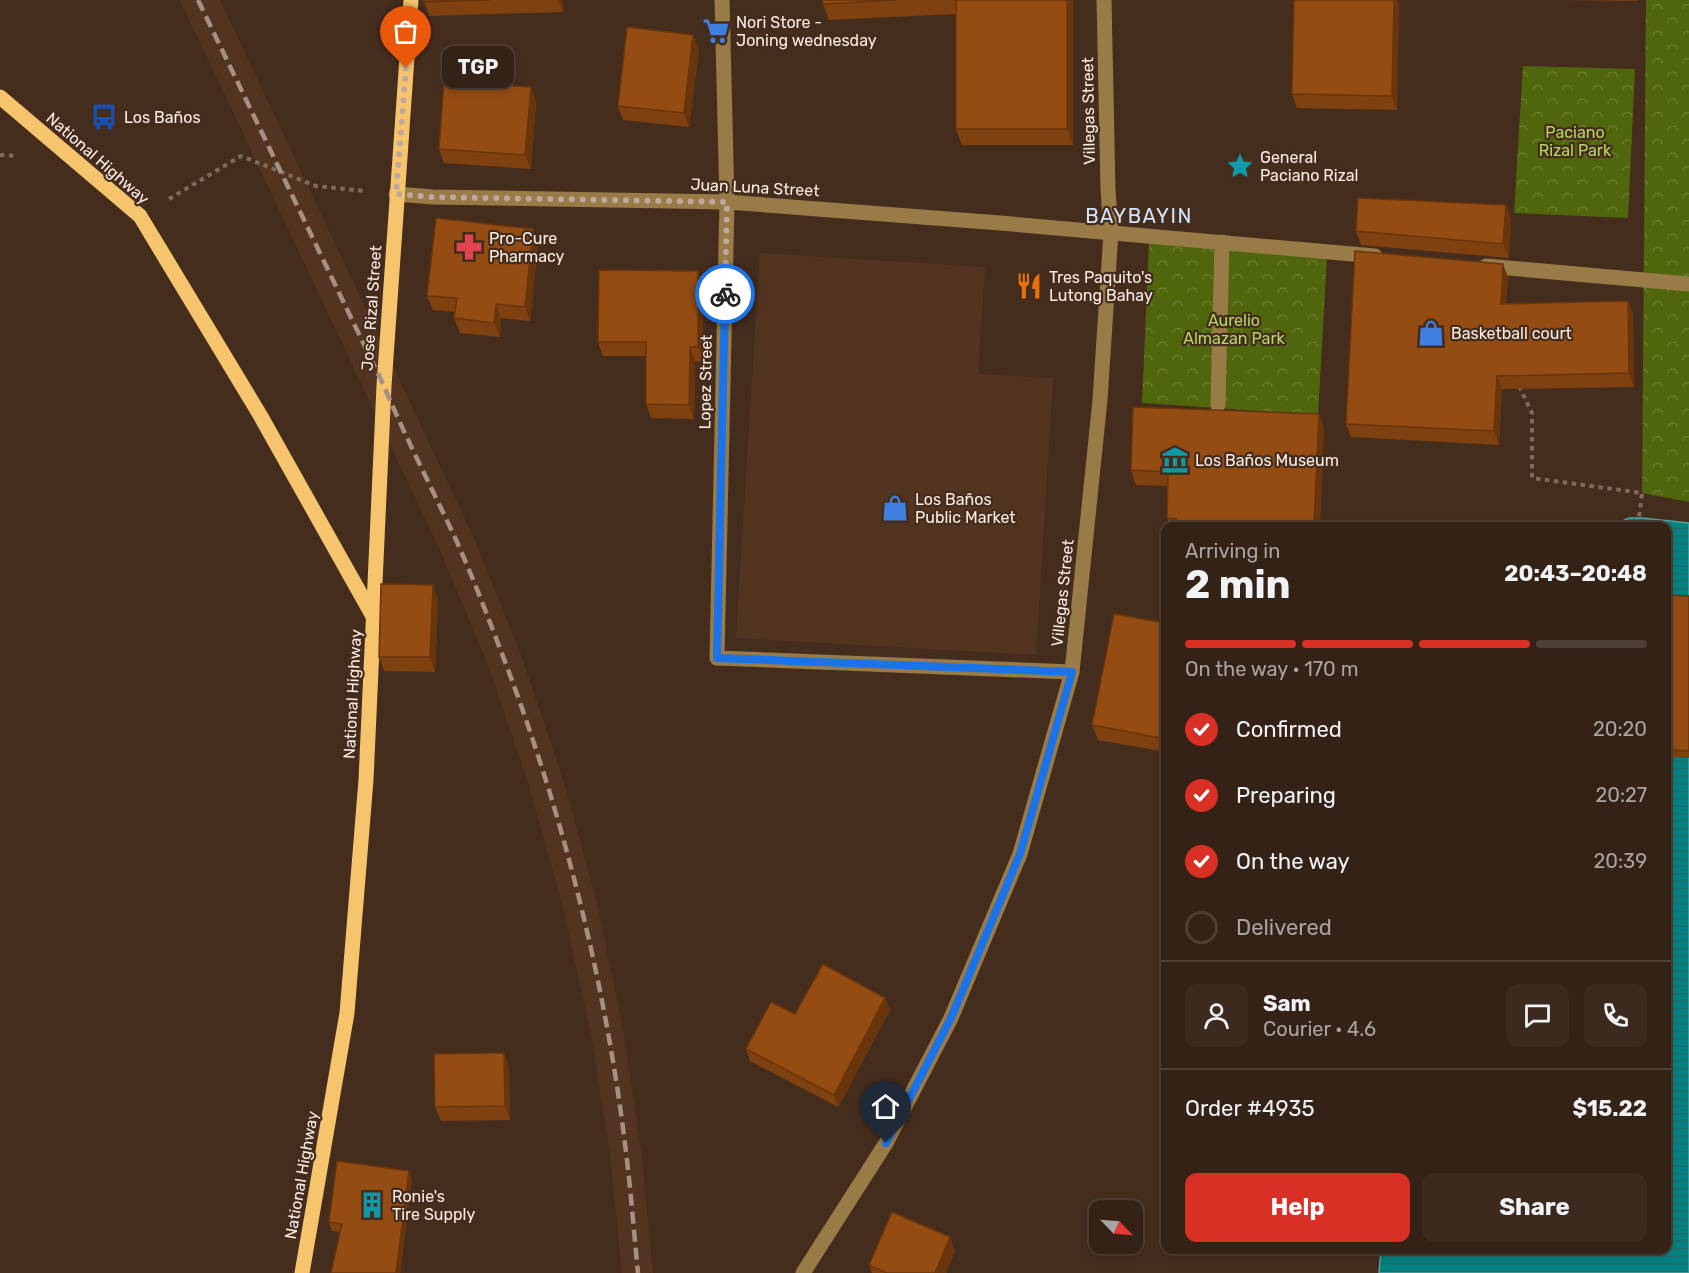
<!DOCTYPE html>
<meta charset="utf-8">
<style>
body{margin:0;font-family:Rubik,sans-serif;background:#3c2a1f;color:#f1f3f6;height:100vh;display:flex;flex-direction:column;font-size:22px;white-space:nowrap}
*{box-sizing:border-box;margin:0}
p{font-size:20px;color:#a9a4a1}
.icon{flex:none;width:33px;height:33px;fill:none;stroke:currentColor;stroke-width:2;stroke-linecap:round;stroke-linejoin:round}
.map{position:relative;flex:1;overflow:hidden}
.panel{position:absolute;left:1161px;top:522px;width:510px;height:732px;display:flex;flex-direction:column;background:#342216;border-radius:12px;box-shadow:0 3px 9px #0003,0 0 0 2px #4e3f35}
.panel>*{flex:none}
.needle{width:39px;rotate:115deg}
.fabs{position:absolute;left:1089px;top:1200px;display:grid;gap:12px}
.fabs a{display:grid;place-items:center;width:54px;height:54px;border-radius:12px;background:#342216;box-shadow:0 3px 9px #0003,0 0 0 2px #4e3f35;font-size:30px}
.pin{position:absolute;display:grid;place-items:center;width:51px;height:51px;color:#fff;margin:-62px -26px;border-radius:50% 50% 50% 0;rotate:-45deg;box-shadow:0 0 6px #0007}
.pin .icon{rotate:45deg}
.courier{position:absolute;display:grid;place-items:center;width:60px;height:60px;margin:-30px;border:4px solid #1a73e8;border-radius:50%;background:#fff;color:#222;box-shadow:0 2px 8px #0007}
.bubble{position:absolute;height:42px;border-radius:12px;background:#342216;box-shadow:0 3px 9px #0003,0 0 0 2px #4e3f35;font-size:20px;font-weight:700;line-height:42px;text-align:center}
.overview em{font-style:normal;font-weight:700}
.overview div{display:flex;flex-direction:column-reverse}
.overview{display:flex;align-items:center;justify-content:space-between;height:102px;padding:0 24px}
h1{font-size:39px;font-weight:700;line-height:45px}
.bar{display:grid;grid-template-columns:repeat(4,1fr);gap:9px 6px;align-content:center;height:72px;padding:0 24px}
.bar i{height:8px;border-radius:4px;background:#4e3f35}
.bar .on{background:#d93025}
.bar p{grid-column:span 4}
.line{display:flex;align-items:center;gap:15px;padding:0 24px;border-top:2px solid #4e3f35}
.line div{flex:1}
.round{display:grid;place-items:center;flex:none;width:63px;height:63px;border-radius:12px;background:#3c2a1f}
ol{padding:0 24px;list-style:none}
li{display:flex;align-items:center;gap:18px;height:66px}
li p{margin-inline-start:auto}
li .icon{padding:6px;border-radius:50%;background:#d93025;color:#fff;stroke-width:4}
li:last-child{color:#a9a4a1}
li i{width:33px;height:33px;border:3px solid #4e3f35;border-radius:50%}
.cta{display:flex;gap:12px;margin-top:auto;padding:12px 24px}
.cta a{flex:1;height:69px;border-radius:12px;background:#d93025;color:#fff;font-size:24px;font-weight:700;line-height:69px;text-align:center}
.cta a+a{background:#3c2a1f;color:#f1f3f6}
.map>svg:first-child{display:block}
.built{fill:#533421}
.park{fill:url(#park-crowns)}
.water{fill:url(#water-rules);stroke:#4fa2a0;stroke-width:1.5}
.lines{fill:none;stroke-linecap:round;stroke-linejoin:round}
.path{stroke:#806a5d;stroke-width:4;stroke-dasharray:4.5 4.5;stroke-linecap:butt}
.minor{stroke:#997b47;stroke-width:15}
.major{stroke:#f6c46c;stroke-width:15}
.rail{stroke:#a59084;stroke-width:4.5;stroke-dasharray:12 6;stroke-linecap:butt}
.wall{fill:#7f4110}
.shaded-wall{fill:#68350d}
.building{fill:#944c13;stroke:#68350d;stroke-width:1.5}
.done{stroke:#bda99e;stroke-width:6;stroke-dasharray:0 10.8}
.route{stroke:#1a73e8;stroke-width:8}
.labels{text-anchor:middle;stroke-width:4.5;stroke-linejoin:round;paint-order:stroke}
.poi-label{font-size:16px;fill:#fdece3;stroke:#452d1e;text-anchor:start}
.street-label{font-size:16px;fill:#fdece3;stroke:#452d1e}
.park-label{font-size:16px;fill:#b4d765;stroke:#452d1e}
.quarter-label{font-size:20px;letter-spacing:1.5px;fill:#d0e4fd;stroke:#452d1e}
</style>
<div class="map">
<svg width="1689" height="1273" viewBox="0 0 1689 1273">
<defs>
<pattern id="park-crowns" width="20" height="18" patternUnits="userSpaceOnUse" patternTransform="scale(1.5)"><rect width="20" height="18" fill="#4f660c"/><path d="M2 6a3 3 0 1 1 6 0M12 15a3 3 0 1 1 6 0" fill="none" stroke="#697c2f"/></pattern>
<pattern id="water-rules" width="6" height="5" patternUnits="userSpaceOnUse" patternTransform="scale(1.5)"><rect width="6" height="5" fill="#048283"/><path d="M0 2.5h6" fill="none" stroke="#216a6a"/></pattern>
</defs>
<rect width="100%" height="100%" fill="#452d1e"/>
<!-- built -->
<g class="built">
<polygon points="180,0 220,0 473,536 521,655 562,776 596,899 622,1024 641,1149 653,1273 622,1273 610,1154 590,1029 563,907 529,786 489,667 440,550"/>
<polygon points="760,253 985,267 978,374 1053,378 1036,655 736,638"/>
</g>
<!-- park -->
<g class="park">
<polygon points="1646,0 1689,0 1689,502 1642,493"/>
<polygon points="1523,66 1635,69 1628,218 1514,213"/>
<polygon points="1149,243 1327,256 1318,415 1142,403"/>
</g>
<!-- water -->
<polygon class="water" points="1629,518 1642,518 1689,523 1689,1273 1379,1273 1381,1250 1666,1250 1666,526 1616,526 1618,523"/>
<g class="lines">
<!-- path -->
<g class="path">
<polyline points="0,155 17,156"/>
<polyline points="169,199 241,156 316,186 365,191"/>
<polyline points="1519,386 1532,413 1532,478 1642,493 1638,526"/>
</g>
<!-- minor -->
<g class="minor">
<polyline points="722,0 727,202 717,658 1072,672"/>
<polyline points="396,194 433,197 727,202 1000,223 1375,256"/>
<polyline points="1486,266 1689,284"/>
<polyline points="1218,405 1222,242"/>
<polyline points="803,1273 886,1143 951,1018 1020,854 1072,672 1100,400 1111,232 1108,190 1104,0"/>
</g>
<!-- major -->
<g class="major">
<polyline points="0,97 140,216 260,415 374,618"/>
<polyline points="302,1273 347,1013 366,780 384,386 411,0"/>
</g>
<!-- rail -->
<path class="rail" d="M 198,0 L 384,386 C 406,439 433,490 457,542 C 474,580 489,620 504,659 C 564,817 606,985 626,1152 C 631,1192 634,1233 638,1273"/>
</g>
<!-- wall -->
<g class="wall">
<polygon points="424,0 562,0 563,12 429,16"/>
<polygon points="822,0 1073,0 1073,145 962,145 956,129 956,14 829,20 823,4"/>
<polygon points="1564,0 1637,0 1637,1"/>
<polygon points="1399,4 1397,110 1297,108 1292,94"/>
<polygon points="699,49 689,127 623,120 618,106"/>
<polygon points="531,87 536,102 531,169 444,163 439,149"/>
<polygon points="1506,205 1511,220 1509,258 1361,245 1356,231"/>
<polygon points="538,243 530,321 501,318 500,337 460,333 454,318 455,312 433,310 427,296"/>
<polygon points="1503,264 1508,278 1506,304 1628,301 1633,314 1634,387 1502,389 1499,445 1351,437 1346,424"/>
<polygon points="703,285 703,362 695,361 694,419 651,418 646,404 646,356 603,356 598,342"/>
<polygon points="1319,414 1324,428 1320,526 1170,526 1167,518 1168,486 1136,485 1131,470"/>
<polygon points="1666,595 1689,596 1689,758 1666,757"/>
<polygon points="438,599 435,672 384,671 379,657"/>
<polygon points="1166,623 1166,752 1098,740 1092,725"/>
<polygon points="885,998 890,1010 838,1107 750,1061 746,1049 795,1014"/>
<polygon points="504,1053 509,1068 510,1120 441,1121 435,1107"/>
<polygon points="409,1171 412,1180 400,1273 331,1273 340,1232 332,1231 329,1222"/>
<polygon points="955,1251 946,1273 872,1273 869,1265"/>
</g>
<!-- shaded-wall -->
<g class="shaded-wall">
<polygon points="558,0 562,0 563,12"/>
<polygon points="1067,0 1073,0 1073,145 1067,129"/>
<polygon points="1394,0 1398,0 1399,4 1397,110 1392,96"/>
<polygon points="693,35 699,49 689,127 684,113"/>
<polygon points="531,87 536,102 531,169 525,155"/>
<polygon points="1506,205 1511,220 1509,258 1503,244"/>
<polygon points="533,229 538,243 530,321 525,307"/>
<polygon points="1503,264 1508,278 1505,317 1501,304"/>
<polygon points="698,271 703,285 703,362 698,347"/>
<polygon points="1628,301 1633,314 1634,387 1629,373"/>
<polygon points="496,304 501,318 500,337 494,323"/>
<polygon points="690,347 695,361 694,419 689,405"/>
<polygon points="1497,376 1502,389 1499,445 1494,431"/>
<polygon points="1319,414 1324,428 1320,526 1316,526 1314,523"/>
<polygon points="433,585 438,599 435,672 430,657"/>
<polygon points="885,998 890,1010 838,1107 834,1095"/>
<polygon points="504,1053 509,1068 510,1120 505,1106"/>
<polygon points="409,1171 412,1180 400,1273 396,1273"/>
<polygon points="950,1237 955,1251 946,1273 935,1273"/>
</g>
<!-- building -->
<g class="building">
<polygon points="424,0 490,0 424,2"/>
<polygon points="822,0 897,0 823,4"/>
<rect x="956" y="0" width="111" height="129"/>
<polygon points="1294,0 1394,0 1392,96 1292,94"/>
<polygon points="627,27 693,35 684,113 618,106"/>
<polygon points="444,81 531,87 525,155 439,149"/>
<polygon points="1358,198 1506,205 1503,244 1356,231"/>
<polygon points="436,218 533,229 525,307 496,304 494,323 454,318 457,298 427,296"/>
<polygon points="1355,251 1503,264 1501,304 1628,301 1629,373 1497,376 1494,431 1346,424"/>
<polygon points="599,270 698,271 698,347 690,347 689,405 646,404 646,342 598,342"/>
<polygon points="1133,407 1319,414 1314,523 1270,522 1270,526 1176,526 1176,519 1167,518 1168,472 1131,470"/>
<polygon points="381,584 433,585 430,657 379,657"/>
<polygon points="1666,595 1689,596 1689,751 1666,750"/>
<polygon points="1114,614 1166,623 1166,739 1092,725"/>
<polygon points="823,964 885,998 834,1095 746,1049 771,1002 795,1014"/>
<polygon points="504,1053 505,1106 435,1107 434,1054"/>
<polygon points="337,1161 409,1171 396,1273 331,1273 342,1224 329,1222"/>
<polygon points="892,1212 950,1237 935,1273 887,1273 869,1265"/>
</g>
<g class="lines">
<!-- done -->
<polyline class="done" points="406,68 396,194 433,197 727,202 725,294"/>
<!-- route -->
<polyline class="route" points="725,294 717,658 1072,672 1020,854 951,1018 886,1143"/>
</g>
<!-- icons -->
<defs>
<g id="supermarket-bare" transform="scale(2.07)"><path d="M-6-5.5h2.5l.6 2H6L4.5 2H-2.5L-4.4-4H-6ZM-1.5 3.2a1.3 1.3 0 1 0 .1 0ZM3 3.2a1.3 1.3 0 1 0 .1 0Z" fill="#3f7fe0" stroke="#452d1e" stroke-width="2.5" paint-order="stroke"/></g>
<g id="bus-bare" transform="scale(2.07)"><path d="M-5-6H5V4H4V6H2V4H-2V6H-4V4H-5ZM-3.5-4V0h7V-4ZM-3.5 1.2v1.5H-2V1.2ZM2 1.2v1.5H3.5V1.2Z" fill="#1a4fb4" stroke="#452d1e" stroke-width="2.5" paint-order="stroke"/></g>
<g id="sight-bare" transform="scale(2.07)"><path d="M0-6L1.8-2.2L6-1.7L2.9 1.2L3.7 5.4L0 3.3L-3.7 5.4L-2.9 1.2L-6-1.7L-1.8-2.2Z" fill="#0f9aa8" stroke="#452d1e" stroke-width="2.5" paint-order="stroke"/></g>
<g id="pharmacy-bare" transform="scale(2.07)"><path d="M-2-6h4v4h4v4h-4v4h-4v-4h-4v-4h4Z" fill="#e0444e" stroke="#452d1e" stroke-width="2.5" paint-order="stroke"/></g>
<g id="restaurant-bare" transform="scale(2.07)"><path d="M-5-6h1v4h1v-4h1v4h1v-4h1v5L-1.5 .5V6h-2V.5L-5-1ZM5-6V6H3V1.5H1.5Q1.5-4 5-6Z" fill="#e8710a" stroke="#452d1e" stroke-width="2.5" paint-order="stroke"/></g>
<g id="shop-bare" transform="scale(2.07)"><path d="M-5-2.5h2.3a2.7 3.5 0 0 1 5.4 0H5L5.5 6h-11ZM-1.5-2.5h3a1.5 2.3 0 0 0-3 0Z" fill="#3f7fe0" stroke="#452d1e" stroke-width="2.5" paint-order="stroke"/></g>
<g id="museum-bare" transform="scale(2.07)"><path d="M0-6L6-3V-2H-6V-3ZM-5-1h2V3h-2ZM-1-1h2V3h-2ZM3-1h2V3H3ZM-6 4H6V6H-6Z" fill="#0f9aa8" stroke="#452d1e" stroke-width="2.5" paint-order="stroke"/></g>
<g id="building-bare" transform="scale(2.07)"><path d="M-4-6H4V6H1V3H-1V6H-4ZM-2.5-4.3h1.7v1.8h-1.7ZM.8-4.3h1.7v1.8H.8ZM-2.5-1h1.7V.8h-1.7ZM.8-1h1.7V.8H.8Z" fill="#0f9aa8" stroke="#452d1e" stroke-width="2.5" paint-order="stroke"/></g>
</defs>
<g fill-rule="evenodd">
<use href="#supermarket-bare" x="716" y="31"/>
<use href="#bus-bare" x="104" y="117"/>
<use href="#sight-bare" x="1240" y="166"/>
<use href="#pharmacy-bare" x="469" y="247"/>
<use href="#restaurant-bare" x="1029" y="286"/>
<use href="#shop-bare" x="1431" y="333"/>
<use href="#museum-bare" x="1175" y="460"/>
<use href="#shop-bare" x="895" y="508"/>
<use href="#building-bare" x="372" y="1205"/>
</g>
<g class="labels">
<!-- poi labels -->
<g class="poi-label">
<text x="736" y="28">Nori Store -<tspan x="736" dy="18">Joning wednesday</tspan></text>
<text x="124" y="123">Los Baños</text>
<text x="1260" y="163">General<tspan x="1260" dy="18">Paciano Rizal</tspan></text>
<text x="489" y="244">Pro-Cure<tspan x="489" dy="18">Pharmacy</tspan></text>
<text x="1049" y="283">Tres Paquito's<tspan x="1049" dy="18">Lutong Bahay</tspan></text>
<text x="1451" y="339">Basketball court</text>
<text x="1195" y="466">Los Baños Museum</text>
<text x="915" y="505">Los Baños<tspan x="915" dy="18">Public Market</tspan></text>
<text x="392" y="1202">Ronie's<tspan x="392" dy="18">Tire Supply</tspan></text>
</g>
<!-- street labels -->
<g class="street-label">
<text transform="translate(1088 111) rotate(-91)" y="6">Villegas Street</text>
<text transform="translate(98 158) rotate(41)" y="6">National Highway</text>
<text transform="translate(755 187) rotate(3)" y="6">Juan Luna Street</text>
<text transform="translate(371 308) rotate(-86)" y="6">Jose Rizal Street</text>
<text transform="translate(705 382) rotate(-89)" y="6">Lopez Street</text>
<text transform="translate(1062 593) rotate(-84)" y="6">Villegas Street</text>
<text transform="translate(352 694) rotate(-87)" y="6">National Highway</text>
<text transform="translate(301 1175) rotate(-80)" y="6">National Highway</text>
</g>
<!-- park labels -->
<g class="park-label">
<text x="1575" y="138">Paciano<tspan x="1575" dy="18">Rizal Park</tspan></text>
<text x="1234" y="326">Aurelio<tspan x="1234" dy="18">Almazan Park</tspan></text>
</g>
<!-- quarter labels -->
<g class="quarter-label">
<text x="1139" y="223">BAYBAYIN</text>
</g>
</g>
</svg>
<div class="fabs">
<a><svg class="needle" viewBox="-14 -14 28 28"><path d="M0-13l5 13h-10z" fill="#e53935"/><path d="M0 13l5-13h-10z" fill="#a9a4a1"/></svg></a>
</div>
<div class="pin" style="left:406px;top:68px;background:#ea580c"><svg class="icon" aria-label="bag" viewBox="0 0 24 24"><path d="M5 8h14l-1 12H6zM9 8a3 3 0 0 1 6 0"/></svg></div>
<div class="pin" style="left:886px;top:1143px;background:#1f2937"><svg class="icon" aria-label="home" viewBox="0 0 24 24"><path d="M3 11l9-7 9 7M6 9v11h12V9"/></svg></div>
<div class="courier" style="left:725px;top:294px"><svg class="icon" aria-label="bike" viewBox="0 0 24 24"><circle cx="6" cy="16" r="4"/><circle cx="18" cy="16" r="4"/><path d="M6 16l4-8h5l3 8M10 8l3 8H6M13 5h3"/></svg></div>
<div class="bubble" style="left:442px;top:46px;width:72px">TGP</div>
<section class="panel">
<div class="overview"><div><h1>2 min</h1><p>Arriving in</p></div><em>20:43–20:48</em></div>
<div class="bar"><i class="on"></i><i class="on"></i><i class="on"></i><i></i><p>On the way · 170 m</p></div>
<ol>
<li><svg class="icon" aria-label="check" viewBox="0 0 24 24"><path d="M5 12l5 5 9-10"/></svg>Confirmed<p>20:20</p></li>
<li><svg class="icon" aria-label="check" viewBox="0 0 24 24"><path d="M5 12l5 5 9-10"/></svg>Preparing<p>20:27</p></li>
<li><svg class="icon" aria-label="check" viewBox="0 0 24 24"><path d="M5 12l5 5 9-10"/></svg>On the way<p>20:39</p></li>
<li><i></i>Delivered</li>
</ol>
<div class="line" style="height:108px"><a class="round"><svg class="icon" aria-label="person" viewBox="0 0 24 24"><circle cx="12" cy="8" r="4"/><path d="M4 21q1-7 8-7t8 7"/></svg></a><div><b>Sam</b><p>Courier · 4.6</p></div><a class="round"><svg class="icon" aria-label="chat" viewBox="0 0 24 24"><path d="M4 5h16v11H9l-5 4z"/></svg></a><a class="round"><svg class="icon" aria-label="phone" viewBox="0 0 24 24"><path d="M5 4h4l2 5-3 2q2 4 5 5l2-3 5 2v4C11 20 4 13 5 4z"/></svg></a></div>
<div class="line" style="height:78px"><div>Order #4935</div><b>$15.22</b></div>
<div class="cta"><a>Help</a><a>Share</a></div>
</section>
</div>
